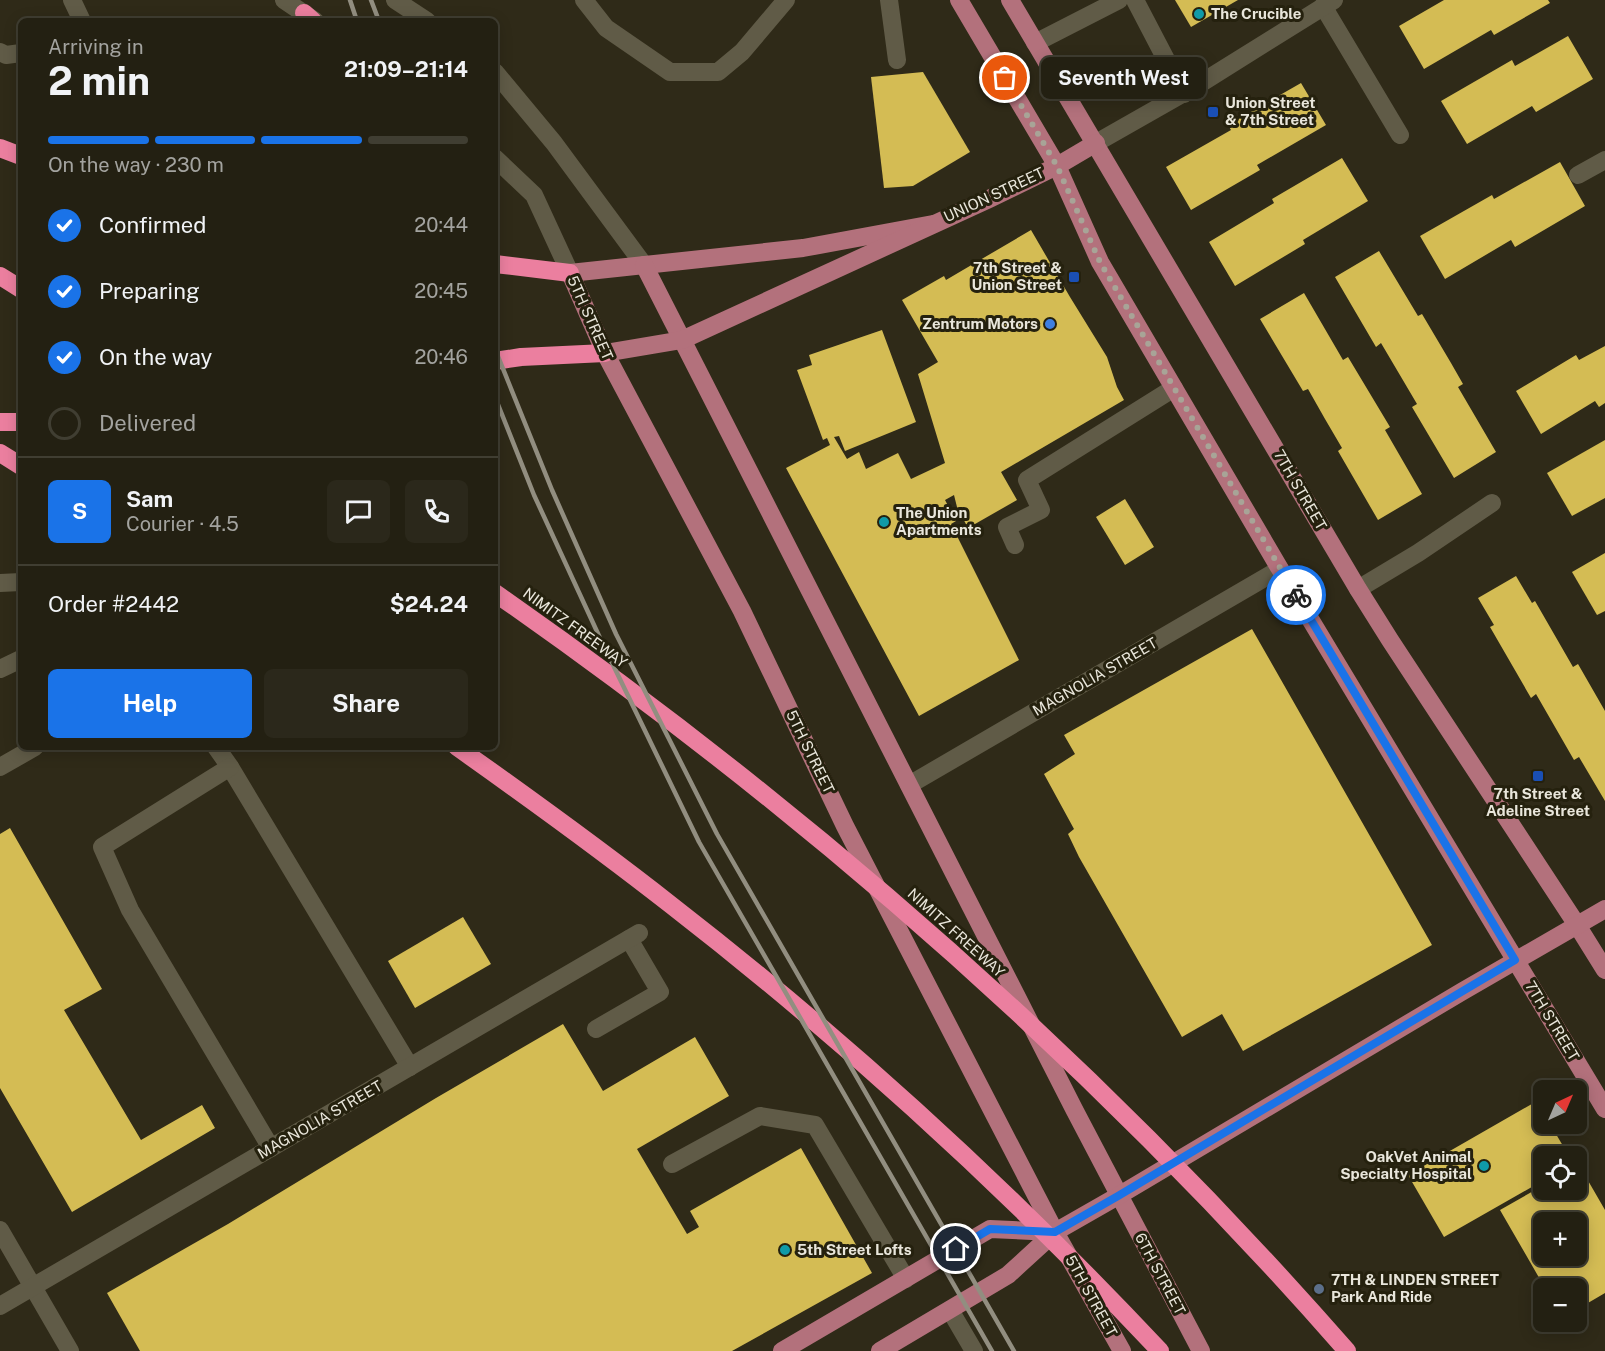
<!DOCTYPE html>
<meta charset="utf-8">
<style>
body{margin:0;font-family:"Public Sans",sans-serif;background:#2b281b;color:#f1f3f6;height:100vh;display:flex;flex-direction:column;font-size:22px;white-space:nowrap}
*{box-sizing:border-box;margin:0}
p{font-size:20px;color:#a3a39f}
.icon{flex:none;width:33px;height:33px;fill:none;stroke:currentColor;stroke-width:2;stroke-linecap:round;stroke-linejoin:round}
.map{position:relative;flex:1;overflow:hidden}
.sheet{position:absolute;left:18px;top:18px;width:480px;height:732px;display:flex;flex-direction:column;background:#232012;border-radius:9px;box-shadow:0 3px 15px #0003,0 0 0 2px #403e32}
.sheet>*{flex:none}
.needle{width:39px;rotate:44deg}
.tools{position:absolute;left:1533px;top:1080px;display:grid;gap:12px}
.tools a{display:grid;place-items:center;width:54px;height:54px;border-radius:9px;background:#232012;box-shadow:0 3px 15px #0003,0 0 0 2px #403e32;font-size:30px}
.pin{position:absolute;display:grid;place-items:center;width:51px;height:51px;color:#fff;margin:-26px;border:3px solid #fff;border-radius:50%;box-shadow:0 2px 6px #0007}
.courier{position:absolute;display:grid;place-items:center;width:60px;height:60px;margin:-30px;border:4px solid #1a73e8;border-radius:50%;background:#fff;color:#222;box-shadow:0 2px 8px #0007}
.bubble{position:absolute;height:42px;border-radius:9px;background:#232012;box-shadow:0 3px 15px #0003,0 0 0 2px #403e32;font-size:20px;font-weight:700;line-height:42px;text-align:center}
.summary em{font-style:normal;font-weight:700}
.summary div{display:flex;flex-direction:column-reverse}
.summary{display:flex;align-items:center;justify-content:space-between;height:102px;padding:0 30px}
h1{font-size:39px;font-weight:700;line-height:45px}
.bar{display:grid;grid-template-columns:repeat(4,1fr);gap:9px 6px;align-content:center;height:72px;padding:0 30px}
.bar i{height:8px;border-radius:4px;background:#403e32}
.bar .on{background:#1a73e8}
.bar p{grid-column:span 4}
.line{display:flex;align-items:center;gap:15px;padding:0 30px;border-top:2px solid #403e32}
.line div{flex:1}
.round{display:grid;place-items:center;flex:none;width:63px;height:63px;border-radius:9px;background:#2b281b}
ol{padding:0 30px;list-style:none}
li{display:flex;align-items:center;gap:18px;height:66px}
li p{margin-inline-start:auto}
li .icon{padding:6px;border-radius:50%;background:#1a73e8;color:#fff;stroke-width:4}
li:last-child{color:#a3a39f}
li i{width:33px;height:33px;border:3px solid #403e32;border-radius:50%}
.primary-button{display:flex;gap:12px;margin-top:auto;padding:12px 30px}
.primary-button a{flex:1;height:69px;border-radius:9px;background:#1a73e8;color:#fff;font-size:24px;font-weight:700;line-height:69px;text-align:center}
.primary-button a+a{background:#2b281b;color:#f1f3f6}
.map>svg:first-child{display:block}
.building{fill:#d4bc54;fill-rule:evenodd}
.lines{fill:none;stroke-linecap:round;stroke-linejoin:round}
.minor{stroke:#605b47;stroke-width:18}
.major{stroke:#b3717c;stroke-width:18}
.highway{stroke:#eb7f9f;stroke-width:18}
.rail{stroke:#928e80;stroke-width:4.5}
.done{stroke:#a8a497;stroke-width:6;stroke-dasharray:0 10.8}
.route{stroke:#1a73e8;stroke-width:8}
.culture-dot{fill:#0f9aa8;stroke:#25210e;stroke-width:2}
.transit-dot{fill:#1a4fb4;stroke:#25210e;stroke-width:2}
.shop-dot{fill:#3f7fe0;stroke:#25210e;stroke-width:2}
.service-dot{fill:#5c6f8a;stroke:#25210e;stroke-width:2}
.labels{text-anchor:middle;stroke-width:6;stroke-linejoin:round;paint-order:stroke}
.poi-label{font-size:15px;font-weight:bold;fill:#e9e6db;stroke:#25210e;text-anchor:start}
.street-label{font-size:15px;fill:#e9e6db;stroke:#25210e}
</style>
<div class="map">
<svg width="1605" height="1351" viewBox="0 0 1605 1351">
<rect width="100%" height="100%" fill="#2f2a18"/>
<!-- building -->
<g class="building">
<polygon points="1175,0 1238,0 1191,27"/>
<polygon points="1444,0 1548,0 1550,3 1494,35 1491,30 1424,69 1399,26"/>
<polygon points="1568,36 1593,79 1536,112 1532,106 1467,144 1441,101 1512,60 1515,66"/>
<polygon points="923,72 970,152 913,186 884,188 871,77"/>
<polygon points="1301,83 1326,125 1257,165 1260,170 1191,210 1166,167 1231,130 1228,125"/>
<polygon points="1342,158 1368,201 1303,240 1305,244 1235,286 1209,242 1274,203 1272,199"/>
<polygon points="1560,162 1585,206 1515,247 1511,240 1445,279 1420,236 1492,195 1494,199"/>
<polygon points="1031,230 1070,297 1107,357 1117,387 1124,400 1001,472 1017,500 968,528 957,507 954,495 945,500 956,521 951,524 1019,660 919,716 786,468 830,445 827,438 823,440 797,370 812,365 809,355 882,330 916,422 845,451 839,436 834,437 847,459 859,452 866,469 898,453 911,479 945,463 918,374 938,362 902,300 944,276 946,280"/>
<polygon points="1379,251 1418,316 1422,314 1451,363 1463,384 1458,387 1496,452 1454,478 1412,407 1417,404 1381,343 1376,347 1335,277"/>
<polygon points="1304,293 1343,360 1348,357 1390,427 1385,430 1422,494 1378,520 1338,451 1342,448 1325,419 1308,389 1303,391 1260,319"/>
<polygon points="1605,346 1605,403 1599,407 1595,401 1541,434 1516,391 1576,355 1579,360"/>
<polygon points="1605,440 1605,498 1572,516 1547,473"/>
<polygon points="1125,499 1154,547 1125,565 1096,517"/>
<polygon points="1605,553 1605,611 1597,615 1572,572"/>
<polygon points="1516,576 1532,603 1535,601 1573,667 1578,664 1605,711 1605,801 1579,757 1574,760 1536,694 1531,698 1490,627 1494,625 1478,598"/>
<polygon points="1252,629 1432,945 1243,1051 1222,1014 1182,1037 1079,857 1068,834 1074,829 1044,774 1075,754 1064,735"/>
<polygon points="10,828 102,989 64,1010 141,1140 202,1105 215,1128 72,1212 0,1088 0,834"/>
<polygon points="463,917 491,964 415,1008 388,961"/>
<polygon points="563,1024 603,1091 695,1037 729,1096 637,1149 687,1234 699,1227 690,1211 801,1148 872,1273 732,1351 140,1351 107,1293 228,1224 436,1098"/>
<polygon points="1537,1101 1544,1113 1544,1124 1550,1124 1569,1156 1544,1156 1544,1180 1444,1237 1408,1175"/>
<path d="M 1579,1165 L 1605,1210 L 1605,1293 L 1576,1310 L 1576,1288 L 1545,1288 L 1500,1210 L 1544,1185 L 1544,1190 L 1576,1190 L 1576,1166 ZM 1544,1222 L 1576,1222 L 1576,1256 L 1544,1256 Z"/>
</g>
<g class="lines">
<!-- minor -->
<g class="minor">
<polyline points="72,0 82,21"/>
<polyline points="284,0 315,21"/>
<polyline points="395,0 427,21"/>
<polyline points="584,0 606,28 670,72 718,72 742,52 786,0"/>
<polyline points="889,0 897,60"/>
<polyline points="1135,0 1184,94"/>
<polyline points="1323,6 1400,135"/>
<polyline points="1035,43 1119,0"/>
<polyline points="0,52 6,55 21,53"/>
<polyline points="495,72 554,143 644,265"/>
<polyline points="1096,143 1198,85 1334,0"/>
<polyline points="495,158 534,195 570,273"/>
<polyline points="1578,175 1605,160"/>
<polyline points="1015,545 1007,527 1041,510 1027,480 1174,388"/>
<polyline points="0,583 21,582"/>
<polyline points="1358,589 1418,553 1492,503"/>
<polyline points="0,669 21,659"/>
<polyline points="216,747 230,767 410,1067"/>
<polyline points="0,767 35,747"/>
<polyline points="230,767 102,847 130,910 271,1148"/>
<polyline points="909,785 1280,569"/>
<polyline points="596,1029 660,992 629,939"/>
<polyline points="672,1164 760,1116 815,1125 906,1279"/>
<polyline points="0,1230 70,1351"/>
<polyline points="0,1306 639,933"/>
<polyline points="950,1310 974,1351"/>
</g>
<!-- major -->
<g class="major">
<polyline points="959,0 1057,166 1100,262 1280,569 1605,1109"/>
<polyline points="1010,0 1358,589 1390,640 1577,925 1605,970"/>
<polyline points="933,224 803,248 570,273 605,353 742,611 845,826 1055,1232 1122,1351"/>
<polyline points="644,265 1075,1111 1201,1351"/>
<polyline points="605,353 682,340 989,199 1057,166 1096,143"/>
<polyline points="782,1351 990,1229 1053,1232"/>
<polyline points="880,1351 1008,1275 1055,1232 1118,1196 1463,991 1605,909"/>
</g>
<!-- highway -->
<g class="highway">
<polyline points="304,13 313,21"/>
<polyline points="0,148 21,156"/>
<polyline points="495,264 570,273"/>
<polyline points="0,276 21,289"/>
<polyline points="495,361 521,357 605,353"/>
<polyline points="0,422 21,422"/>
<polyline points="0,453 21,466"/>
<path d="M 495,593 C 809,812 1095,1063 1347,1351"/>
<path d="M 457,747 C 529,798 601,850 671,905 C 845,1040 1009,1190 1160,1351"/>
</g>
<!-- rail -->
<g class="rail">
<polyline points="350,0 357,21"/>
<polyline points="371,0 379,21"/>
<polyline points="495,349 552,490 616,634 717,834 1014,1351"/>
<polyline points="495,397 534,495 600,638 699,842 992,1351"/>
</g>
</g>
<g class="lines">
<!-- done -->
<polyline class="done" points="1005,78 1057,166 1100,262 1296,595"/>
<!-- route -->
<polyline class="route" points="956,1249 990,1229 1055,1232 1118,1196 1515,960 1296,595"/>
</g>
<!-- markers -->
<g class="culture-dot">
<circle cx="1199" cy="14" r="6"/>
<circle cx="884" cy="522" r="6"/>
<circle cx="1484" cy="1166" r="6"/>
<circle cx="785" cy="1250" r="6"/>
</g>
<g class="transit-dot">
<rect x="1207" y="106" width="12" height="12" rx="3"/>
<rect x="1068" y="271" width="12" height="12" rx="3"/>
<rect x="1532" y="770" width="12" height="12" rx="3"/>
</g>
<circle class="shop-dot" cx="1050" cy="324" r="6"/>
<circle class="service-dot" cx="1319" cy="1289" r="6"/>
<g class="labels">
<!-- poi labels -->
<g class="poi-label">
<text x="1211" y="19">The Crucible</text>
<text x="1225" y="108">Union Street<tspan x="1225" dy="17">&amp; 7th Street</tspan></text>
<text x="1062" y="273" text-anchor="end">7th Street &amp;<tspan x="1062" dy="17">Union Street</tspan></text>
<text x="1038" y="329" text-anchor="end">Zentrum Motors</text>
<text x="896" y="518">The Union<tspan x="896" dy="17">Apartments</tspan></text>
<text x="1538" y="799" text-anchor="middle">7th Street &amp;<tspan x="1538" dy="17">Adeline Street</tspan></text>
<text x="1472" y="1162" text-anchor="end">OakVet Animal<tspan x="1472" dy="17">Specialty Hospital</tspan></text>
<text x="797" y="1255">5th Street Lofts</text>
<text x="1331" y="1285">7TH &amp; LINDEN STREET<tspan x="1331" dy="17">Park And Ride</tspan></text>
</g>
<!-- street labels -->
<g class="street-label">
<text transform="translate(994 195) rotate(-25)" y="5">UNION STREET</text>
<text transform="translate(590 318) rotate(66)" y="5">5TH STREET</text>
<text transform="translate(1300 490) rotate(60)" y="5">7TH STREET</text>
<text transform="translate(575 628) rotate(36)" y="5">NIMITZ FREEWAY</text>
<text transform="translate(1095 677) rotate(-30)" y="5">MAGNOLIA STREET</text>
<text transform="translate(810 752) rotate(64)" y="5">5TH STREET</text>
<text transform="translate(956 933) rotate(42)" y="5">NIMITZ FREEWAY</text>
<text transform="translate(1552 1021) rotate(59)" y="5">7TH STREET</text>
<text transform="translate(320 1120) rotate(-30)" y="5">MAGNOLIA STREET</text>
<text transform="translate(1160 1274) rotate(62)" y="5">6TH STREET</text>
<text transform="translate(1091 1296) rotate(61)" y="5">5TH STREET</text>
</g>
</g>
</svg>
<div class="tools">
<a><svg class="needle" viewBox="-14 -14 28 28"><path d="M0-13l5 13h-10z" fill="#e53935"/><path d="M0 13l5-13h-10z" fill="#a3a39f"/></svg></a>
<a><svg class="icon" aria-label="locate" viewBox="0 0 24 24"><circle cx="12" cy="12" r="6"/><path d="M12 2v4M12 18v4M2 12h4M18 12h4"/></svg></a>
<a>+</a>
<a>−</a>
</div>
<div class="pin" style="left:1005px;top:78px;background:#ea580c"><svg class="icon" aria-label="bag" viewBox="0 0 24 24"><path d="M5 8h14l-1 12H6zM9 8a3 3 0 0 1 6 0"/></svg></div>
<div class="pin" style="left:956px;top:1249px;background:#1f2937"><svg class="icon" aria-label="home" viewBox="0 0 24 24"><path d="M3 11l9-7 9 7M6 9v11h12V9"/></svg></div>
<div class="courier" style="left:1296px;top:595px"><svg class="icon" aria-label="bike" viewBox="0 0 24 24"><circle cx="6" cy="16" r="4"/><circle cx="18" cy="16" r="4"/><path d="M6 16l4-8h5l3 8M10 8l3 8H6M13 5h3"/></svg></div>
<div class="bubble" style="left:1041px;top:57px;width:165px">Seventh West</div>
<section class="sheet">
<div class="summary"><div><h1>2 min</h1><p>Arriving in</p></div><em>21:09–21:14</em></div>
<div class="bar"><i class="on"></i><i class="on"></i><i class="on"></i><i></i><p>On the way · 230 m</p></div>
<ol>
<li><svg class="icon" aria-label="check" viewBox="0 0 24 24"><path d="M5 12l5 5 9-10"/></svg>Confirmed<p>20:44</p></li>
<li><svg class="icon" aria-label="check" viewBox="0 0 24 24"><path d="M5 12l5 5 9-10"/></svg>Preparing<p>20:45</p></li>
<li><svg class="icon" aria-label="check" viewBox="0 0 24 24"><path d="M5 12l5 5 9-10"/></svg>On the way<p>20:46</p></li>
<li><i></i>Delivered</li>
</ol>
<div class="line" style="height:108px"><b class="round" style="background:#1a73e8;color:#fff">S</b><div><b>Sam</b><p>Courier · 4.5</p></div><a class="round"><svg class="icon" aria-label="chat" viewBox="0 0 24 24"><path d="M4 5h16v11H9l-5 4z"/></svg></a><a class="round"><svg class="icon" aria-label="phone" viewBox="0 0 24 24"><path d="M5 4h4l2 5-3 2q2 4 5 5l2-3 5 2v4C11 20 4 13 5 4z"/></svg></a></div>
<div class="line" style="height:78px"><div>Order #2442</div><b>$24.24</b></div>
<div class="primary-button"><a>Help</a><a>Share</a></div>
</section>
</div>
